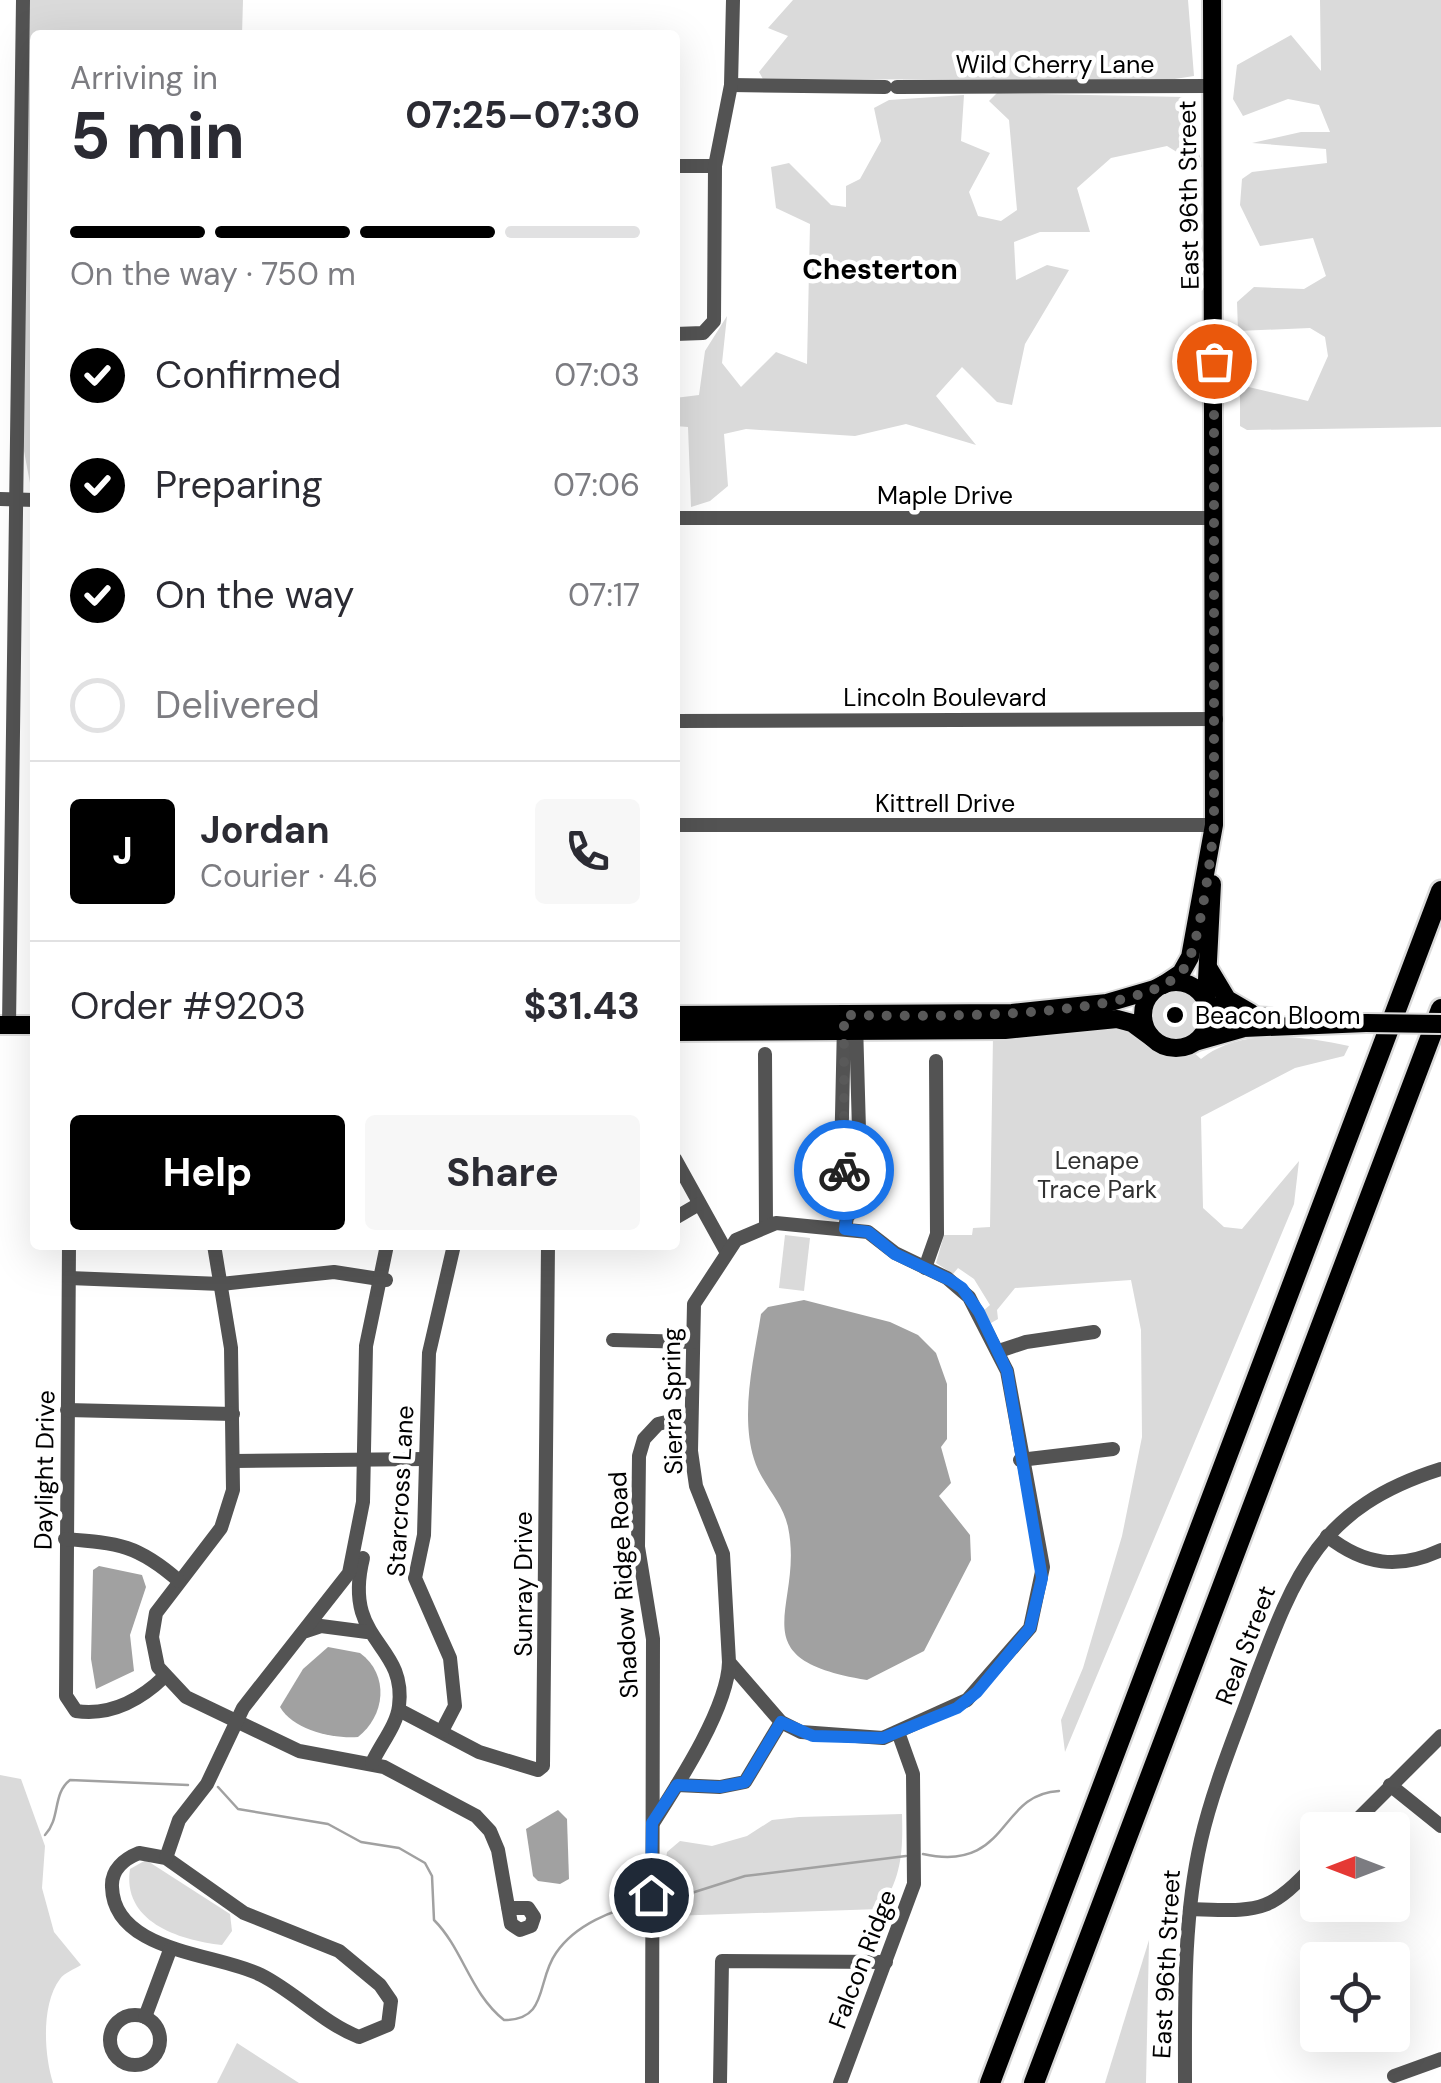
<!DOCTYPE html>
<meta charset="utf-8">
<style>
body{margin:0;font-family:"DM Sans",sans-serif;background:#f7f7f7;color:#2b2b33;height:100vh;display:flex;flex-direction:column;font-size:38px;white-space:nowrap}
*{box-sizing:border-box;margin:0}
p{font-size:32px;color:#7c7c81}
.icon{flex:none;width:55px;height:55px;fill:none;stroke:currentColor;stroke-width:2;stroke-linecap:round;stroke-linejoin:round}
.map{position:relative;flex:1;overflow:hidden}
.panel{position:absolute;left:30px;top:30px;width:650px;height:1220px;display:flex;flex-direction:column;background:#fff;border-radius:10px;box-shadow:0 10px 40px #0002}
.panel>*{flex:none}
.needle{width:65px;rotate:270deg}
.tools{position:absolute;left:1300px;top:1812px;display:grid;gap:20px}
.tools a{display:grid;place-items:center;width:110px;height:110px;border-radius:10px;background:#fff;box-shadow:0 10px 40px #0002;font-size:50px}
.pin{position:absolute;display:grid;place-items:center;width:85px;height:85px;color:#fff;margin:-42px;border:5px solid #fff;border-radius:50%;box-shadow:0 2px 10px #0007}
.courier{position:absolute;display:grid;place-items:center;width:100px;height:100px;margin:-50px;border:8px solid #1a73e8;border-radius:50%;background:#fff;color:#222;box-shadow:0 2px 12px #0007}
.headline em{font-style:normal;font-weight:700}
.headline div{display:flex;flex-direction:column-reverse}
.headline{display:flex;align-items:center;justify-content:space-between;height:170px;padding:0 40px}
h1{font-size:65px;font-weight:700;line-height:75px}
.bar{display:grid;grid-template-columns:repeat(4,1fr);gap:15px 10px;align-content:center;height:120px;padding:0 40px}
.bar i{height:12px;border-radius:8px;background:#e1e1e2}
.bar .selected{background:#000}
.bar p{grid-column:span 4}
.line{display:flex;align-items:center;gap:25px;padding:0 40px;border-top:2px solid #e1e1e2}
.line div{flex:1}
.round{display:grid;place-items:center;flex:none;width:105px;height:105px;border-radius:10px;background:#f7f7f7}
ol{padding:0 40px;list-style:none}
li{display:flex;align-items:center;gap:30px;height:110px}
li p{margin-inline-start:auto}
li .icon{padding:10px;border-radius:50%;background:#000;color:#fff;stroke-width:4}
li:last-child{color:#7c7c81}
li i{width:55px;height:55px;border:5px solid #e1e1e2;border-radius:50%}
.cta{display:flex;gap:20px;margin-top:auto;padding:20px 40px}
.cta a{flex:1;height:115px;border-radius:10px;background:#000;color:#fff;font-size:40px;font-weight:700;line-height:115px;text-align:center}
.cta a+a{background:#f7f7f7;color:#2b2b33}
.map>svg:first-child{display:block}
.green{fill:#dadada}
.water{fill:#a1a1a1}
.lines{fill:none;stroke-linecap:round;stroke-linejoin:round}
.stream{stroke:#a1a1a1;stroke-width:2.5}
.major-casing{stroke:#dbdbdb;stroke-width:22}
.highway-casing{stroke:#dbdbdb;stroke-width:25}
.minor{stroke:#535353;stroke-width:14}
.major{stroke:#000;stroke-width:18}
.highway{stroke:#000;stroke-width:20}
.major-bridge-casing{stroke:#dbdbdb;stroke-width:22;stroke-linecap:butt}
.major-bridge{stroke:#000;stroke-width:18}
.done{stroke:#595959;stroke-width:10;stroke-dasharray:0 18}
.route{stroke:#1a73e8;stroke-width:12}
.poi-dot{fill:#000;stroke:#fff;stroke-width:4}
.labels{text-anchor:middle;stroke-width:9;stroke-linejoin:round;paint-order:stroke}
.street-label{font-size:25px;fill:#000;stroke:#fff}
.poi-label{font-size:25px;fill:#000;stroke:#fff;text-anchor:start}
.park-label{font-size:25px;fill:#313131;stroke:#fff}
.neighbourhood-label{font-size:28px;font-weight:bold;fill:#000;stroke:#fff}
</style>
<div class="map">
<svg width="1441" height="2083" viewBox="0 0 1441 2083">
<rect width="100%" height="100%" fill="#fff"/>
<!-- green -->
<g class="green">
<polygon points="29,0 243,0 242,35 35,35 35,484 30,483 21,435"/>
<polygon points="793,0 1188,0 1194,76 1168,80 763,79 759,72 788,36 768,28"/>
<polygon points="1320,0 1441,0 1441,427 1247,430 1240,426 1240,385 1308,401 1328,356 1325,337 1310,328 1238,331 1237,302 1254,287 1304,289 1326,276 1313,238 1260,246 1240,205 1242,179 1252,172 1327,163 1326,149 1252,143 1301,132 1330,132 1319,105 1288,99 1243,116 1233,99 1237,65 1291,35 1321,71"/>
<polygon points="997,93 1184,97 1203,168 1167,146 1111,158 1077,188 1090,232 1040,232 1014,242 1016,280 1047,265 1069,270 1025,344 1012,405 997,402 962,367 936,396 976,445 906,424 855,436 746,429 724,434 728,486 710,501 691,507 688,427 675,426 675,398 699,395 705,351 727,316 722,363 741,387 776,352 807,364 810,224 776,208 771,167 789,163 831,205 846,207 846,186 860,179 881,141 874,108 889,100 964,95 961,141 990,153 969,192 978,216 1001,221 1017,210 1009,120 989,101"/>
<circle cx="1176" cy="1015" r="26"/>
<path d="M 1120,1024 C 1145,1039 1162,1058 1192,1051 L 1201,1059 C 1241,1027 1302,1036 1349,1046 L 1344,1056 L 1295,1068 L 1201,1117 L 1203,1208 L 1224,1227 L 1242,1229 L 1299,1161 L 1294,1204 L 1065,1752 L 1061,1720 L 1083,1668 L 1122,1536 L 1142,1437 L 1141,1330 L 1131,1280 L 1015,1288 L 997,1310 L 998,1319 L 991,1323 L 983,1311 L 990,1305 L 974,1279 L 958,1268 L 953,1274 L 936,1263 L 944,1235 L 972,1235 L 973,1228 L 990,1227 L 993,1036 Z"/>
<polygon points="785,1235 810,1238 804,1291 779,1288"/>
<path d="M 0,1775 L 21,1779 L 45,1846 L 42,1888 L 54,1932 L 81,1965 C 75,1969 64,1973 60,1979 C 41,2004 44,2055 53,2083 L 0,2083 Z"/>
<path d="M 902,1814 C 903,1851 902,1877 880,1909 L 670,1916 L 661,1896 L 667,1852 L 680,1841 L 712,1846 L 747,1836 L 772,1820 L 799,1817 Z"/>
<path d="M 146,1860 L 230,1914 L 232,1931 L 222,1945 C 177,1940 122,1921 130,1869 Z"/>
<polygon points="1149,1940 1146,2083 1105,2083"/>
<polygon points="237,2043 299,2083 217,2083"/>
</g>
<!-- water -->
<g class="water">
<path d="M 804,1300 L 890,1322 L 918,1335 L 936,1353 L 947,1384 L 947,1439 L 941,1447 L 951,1483 L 939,1496 L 970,1535 L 971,1560 L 924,1651 L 867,1680 C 735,1659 805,1608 788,1527 C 783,1502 761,1483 754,1459 C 740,1414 754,1358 761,1314 L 768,1307 Z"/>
<polygon points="99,1566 142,1575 146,1587 130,1635 134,1671 96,1689 91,1659 93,1570"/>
<path d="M 328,1647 L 360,1653 C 390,1675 385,1716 358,1737 C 333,1739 293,1730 280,1707 L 303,1669 Z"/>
<polygon points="558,1810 567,1819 569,1879 560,1884 538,1881 533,1876 526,1829"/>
</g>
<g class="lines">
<!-- stream -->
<g class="stream">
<path d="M 218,1787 L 238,1809 L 328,1824 L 361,1842 L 399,1848 L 425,1863 L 432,1876 L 434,1920 C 463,1949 470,1993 504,2020 C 549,2020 536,1981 556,1953 C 575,1925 613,1909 644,1904"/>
<path d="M 45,1835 C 61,1818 52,1794 70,1780 L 188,1785"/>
<path d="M 923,1854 C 1010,1873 997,1794 1059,1791"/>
<polyline points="660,1903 745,1876 906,1856"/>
</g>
<!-- major casing -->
<g class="major-casing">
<g id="major">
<polyline points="1209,969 1227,999 1251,1013"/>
<circle cx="1176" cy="1015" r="33"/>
<polyline points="1163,985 1181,973 1190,957 1214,825 1212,0"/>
<polyline points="1206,999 1212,884"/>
<polyline points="1207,1003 1232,1015 1269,1017"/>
<polyline points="675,1015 1012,1013 1107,1003 1155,989"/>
<polyline points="0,1025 35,1025"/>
<polyline points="675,1032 1005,1030 1117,1019 1132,1023 1151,1037"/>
<polyline points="1198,1041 1244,1028 1366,1023"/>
</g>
</g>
<!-- highway casing -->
<g class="highway-casing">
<g id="highway">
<polyline points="990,2083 1441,891"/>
<polyline points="1034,2083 1441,1009"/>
</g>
</g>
<!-- minor -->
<g class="minor">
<polyline points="731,85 885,87"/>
<polyline points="897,87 1212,86"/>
<polyline points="675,166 715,166"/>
<polyline points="675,334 703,333 714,321 715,166 731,85 733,0"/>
<polyline points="0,499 35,500"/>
<polyline points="675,518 1214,518"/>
<polyline points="675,721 1216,719"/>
<polyline points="675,825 1214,825"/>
<polyline points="844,1024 840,1206 847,1217"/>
<polyline points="9,1025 23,0"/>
<polyline points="765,1054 766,1224"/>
<polyline points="675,1159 726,1251"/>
<polyline points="675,1218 699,1204"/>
<polygon points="776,1223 868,1232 895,1253 947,1278 969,1297 1007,1371 1043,1567 1030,1628 967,1700 883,1738 801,1732 781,1722 729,1662 723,1554 696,1486 691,1451 694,1304 736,1240"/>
<polyline points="845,1229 847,1217 855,1208 860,1166 856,1023"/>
<path d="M 69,1245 L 66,1696 L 76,1711 C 110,1716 140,1700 164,1677"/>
<polyline points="214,1245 231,1348 233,1490 221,1528 156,1613 152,1637 158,1667 186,1697 299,1751 384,1767 476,1816 490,1831 498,1850 511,1924 520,1930 531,1926 534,1917 528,1908 508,1908"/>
<polyline points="925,1268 937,1234 936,1061"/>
<polyline points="69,1278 221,1284 334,1272 386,1280"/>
<polyline points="613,1340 692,1342"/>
<polyline points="999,1351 1026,1342 1094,1332"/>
<polyline points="67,1410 233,1414"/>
<polyline points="1020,1460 1113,1449"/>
<polyline points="233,1461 426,1459"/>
<path d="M 1327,1536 C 1364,1565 1398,1570 1441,1550"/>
<path d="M 65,1539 C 119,1543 138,1545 179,1581"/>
<path d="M 363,1558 C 342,1643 407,1642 399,1706 C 397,1725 380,1745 372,1763"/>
<polyline points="306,1631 321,1626 367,1632"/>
<polyline points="399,1710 479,1752 538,1770 543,1766 548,1245"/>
<polyline points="442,1731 455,1706 450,1658 415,1578 424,1535 429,1353 454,1245"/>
<polyline points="677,1785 720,1787 745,1782 781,1722"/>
<polyline points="1390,1785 1441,1826"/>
<path d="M 653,1823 C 678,1784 728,1708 729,1662"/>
<polyline points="1347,1830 1441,1736"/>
<path d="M 139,1853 L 166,1858 L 244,1913 L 339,1951 L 380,1985 L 391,2001 L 388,2025 L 359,2037 C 323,2023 295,1992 261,1975 C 218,1953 114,1953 112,1887 C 111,1870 124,1859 139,1853 Z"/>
<polyline points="166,1858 179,1820 207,1784 243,1708 349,1573 363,1502 366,1346 387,1245"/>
<path d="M 1190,1909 C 1262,1911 1267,1915 1318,1861"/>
<circle cx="135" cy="2040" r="25"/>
<polyline points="145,2017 170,1950"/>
<polyline points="1394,2076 1441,2059"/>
<polyline points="652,2083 653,1639 638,1547 639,1456 644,1439 658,1424 691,1416"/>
<polyline points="720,2083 722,1961 886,1962"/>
<polyline points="840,2083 914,1884 913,1774 898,1732"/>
<path d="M 1185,2083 C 1185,2002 1183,1919 1201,1840 C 1213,1788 1234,1738 1252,1688 C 1294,1576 1317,1508 1441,1469"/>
</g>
<!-- major -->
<use href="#major" class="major"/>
<!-- highway -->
<use href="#highway" class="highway"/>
<!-- major-bridge casing -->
<g class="major-bridge-casing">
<polyline id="major-bridge" points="1366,1023 1441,1024"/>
</g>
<!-- major-bridge -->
<use href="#major-bridge" class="major-bridge"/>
</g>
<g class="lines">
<!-- done -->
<path class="done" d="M 844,1170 L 844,1015 C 909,1016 1150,1023 1185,967 C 1200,944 1211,856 1214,826 L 1214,361"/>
<!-- route -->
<polyline class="route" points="651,1895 652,1823 677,1785 720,1787 745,1782 781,1722 813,1736 883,1738 957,1708 977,1692 1030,1628 1042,1578 1007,1371 979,1312 962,1288 950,1280 895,1254 868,1232 845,1229 847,1216 840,1206 844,1170"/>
</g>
<!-- markers -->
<circle class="poi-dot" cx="1175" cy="1015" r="10"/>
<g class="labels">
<!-- street labels -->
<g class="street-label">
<text x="1055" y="73">Wild Cherry Lane</text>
<text transform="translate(1188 195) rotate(-91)" y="9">East 96th Street</text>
<text x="945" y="504">Maple Drive</text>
<text x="945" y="706">Lincoln Boulevard</text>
<text x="945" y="812">Kittrell Drive</text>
<text transform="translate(672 1401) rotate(-91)" y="9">Sierra Spring</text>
<text transform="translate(44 1470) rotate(-89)" y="9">Daylight Drive</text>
<text transform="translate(400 1491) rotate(-87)" y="9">Starcross Lane</text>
<text transform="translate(523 1584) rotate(-90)" y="9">Sunray Drive</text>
<text transform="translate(623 1585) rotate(-93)" y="9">Shadow Ridge Road</text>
<text transform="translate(1245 1645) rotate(-69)" y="9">Real Street</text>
<text transform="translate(862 1959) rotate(-69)" y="9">Falcon Ridge</text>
<text transform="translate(1166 1964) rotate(-87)" y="9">East 96th Street</text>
</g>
<!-- poi labels -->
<g class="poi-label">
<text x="1195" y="1024">Beacon Bloom</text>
</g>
<!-- park labels -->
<g class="park-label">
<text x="1097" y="1169">Lenape<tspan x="1097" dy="29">Trace Park</tspan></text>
</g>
<!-- neighbourhood labels -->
<g class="neighbourhood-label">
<text x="880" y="279">Chesterton</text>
</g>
</g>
</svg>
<div class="tools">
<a><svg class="needle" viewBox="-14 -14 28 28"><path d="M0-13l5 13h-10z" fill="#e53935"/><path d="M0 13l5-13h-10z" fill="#7c7c81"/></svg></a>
<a><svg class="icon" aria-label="locate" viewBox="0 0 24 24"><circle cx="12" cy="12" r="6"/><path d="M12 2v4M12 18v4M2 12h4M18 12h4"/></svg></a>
</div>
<div class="pin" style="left:1214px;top:361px;background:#ea580c"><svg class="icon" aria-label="bag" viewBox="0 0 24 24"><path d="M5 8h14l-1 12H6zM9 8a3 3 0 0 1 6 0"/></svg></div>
<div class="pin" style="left:651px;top:1895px;background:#1f2937"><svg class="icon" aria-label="home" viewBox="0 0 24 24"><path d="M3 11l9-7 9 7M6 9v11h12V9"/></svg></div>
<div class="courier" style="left:844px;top:1170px"><svg class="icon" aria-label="bike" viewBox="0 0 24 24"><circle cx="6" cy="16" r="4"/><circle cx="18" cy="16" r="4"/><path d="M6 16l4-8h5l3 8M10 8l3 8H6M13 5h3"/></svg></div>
<section class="panel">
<div class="headline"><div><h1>5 min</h1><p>Arriving in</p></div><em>07:25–07:30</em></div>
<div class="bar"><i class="selected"></i><i class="selected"></i><i class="selected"></i><i></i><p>On the way · 750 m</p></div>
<ol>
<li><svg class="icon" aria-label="check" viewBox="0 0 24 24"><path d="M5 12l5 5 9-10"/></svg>Confirmed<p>07:03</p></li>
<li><svg class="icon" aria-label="check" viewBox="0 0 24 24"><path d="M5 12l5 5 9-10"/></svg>Preparing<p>07:06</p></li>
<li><svg class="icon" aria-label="check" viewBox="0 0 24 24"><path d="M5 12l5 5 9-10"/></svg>On the way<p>07:17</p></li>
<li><i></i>Delivered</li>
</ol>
<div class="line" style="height:180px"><b class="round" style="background:#000;color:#fff">J</b><div><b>Jordan</b><p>Courier · 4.6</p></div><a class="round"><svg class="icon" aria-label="phone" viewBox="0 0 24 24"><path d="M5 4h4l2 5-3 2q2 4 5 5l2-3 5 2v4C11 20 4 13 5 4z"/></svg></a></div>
<div class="line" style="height:130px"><div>Order #9203</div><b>$31.43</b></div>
<div class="cta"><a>Help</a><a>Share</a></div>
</section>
</div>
